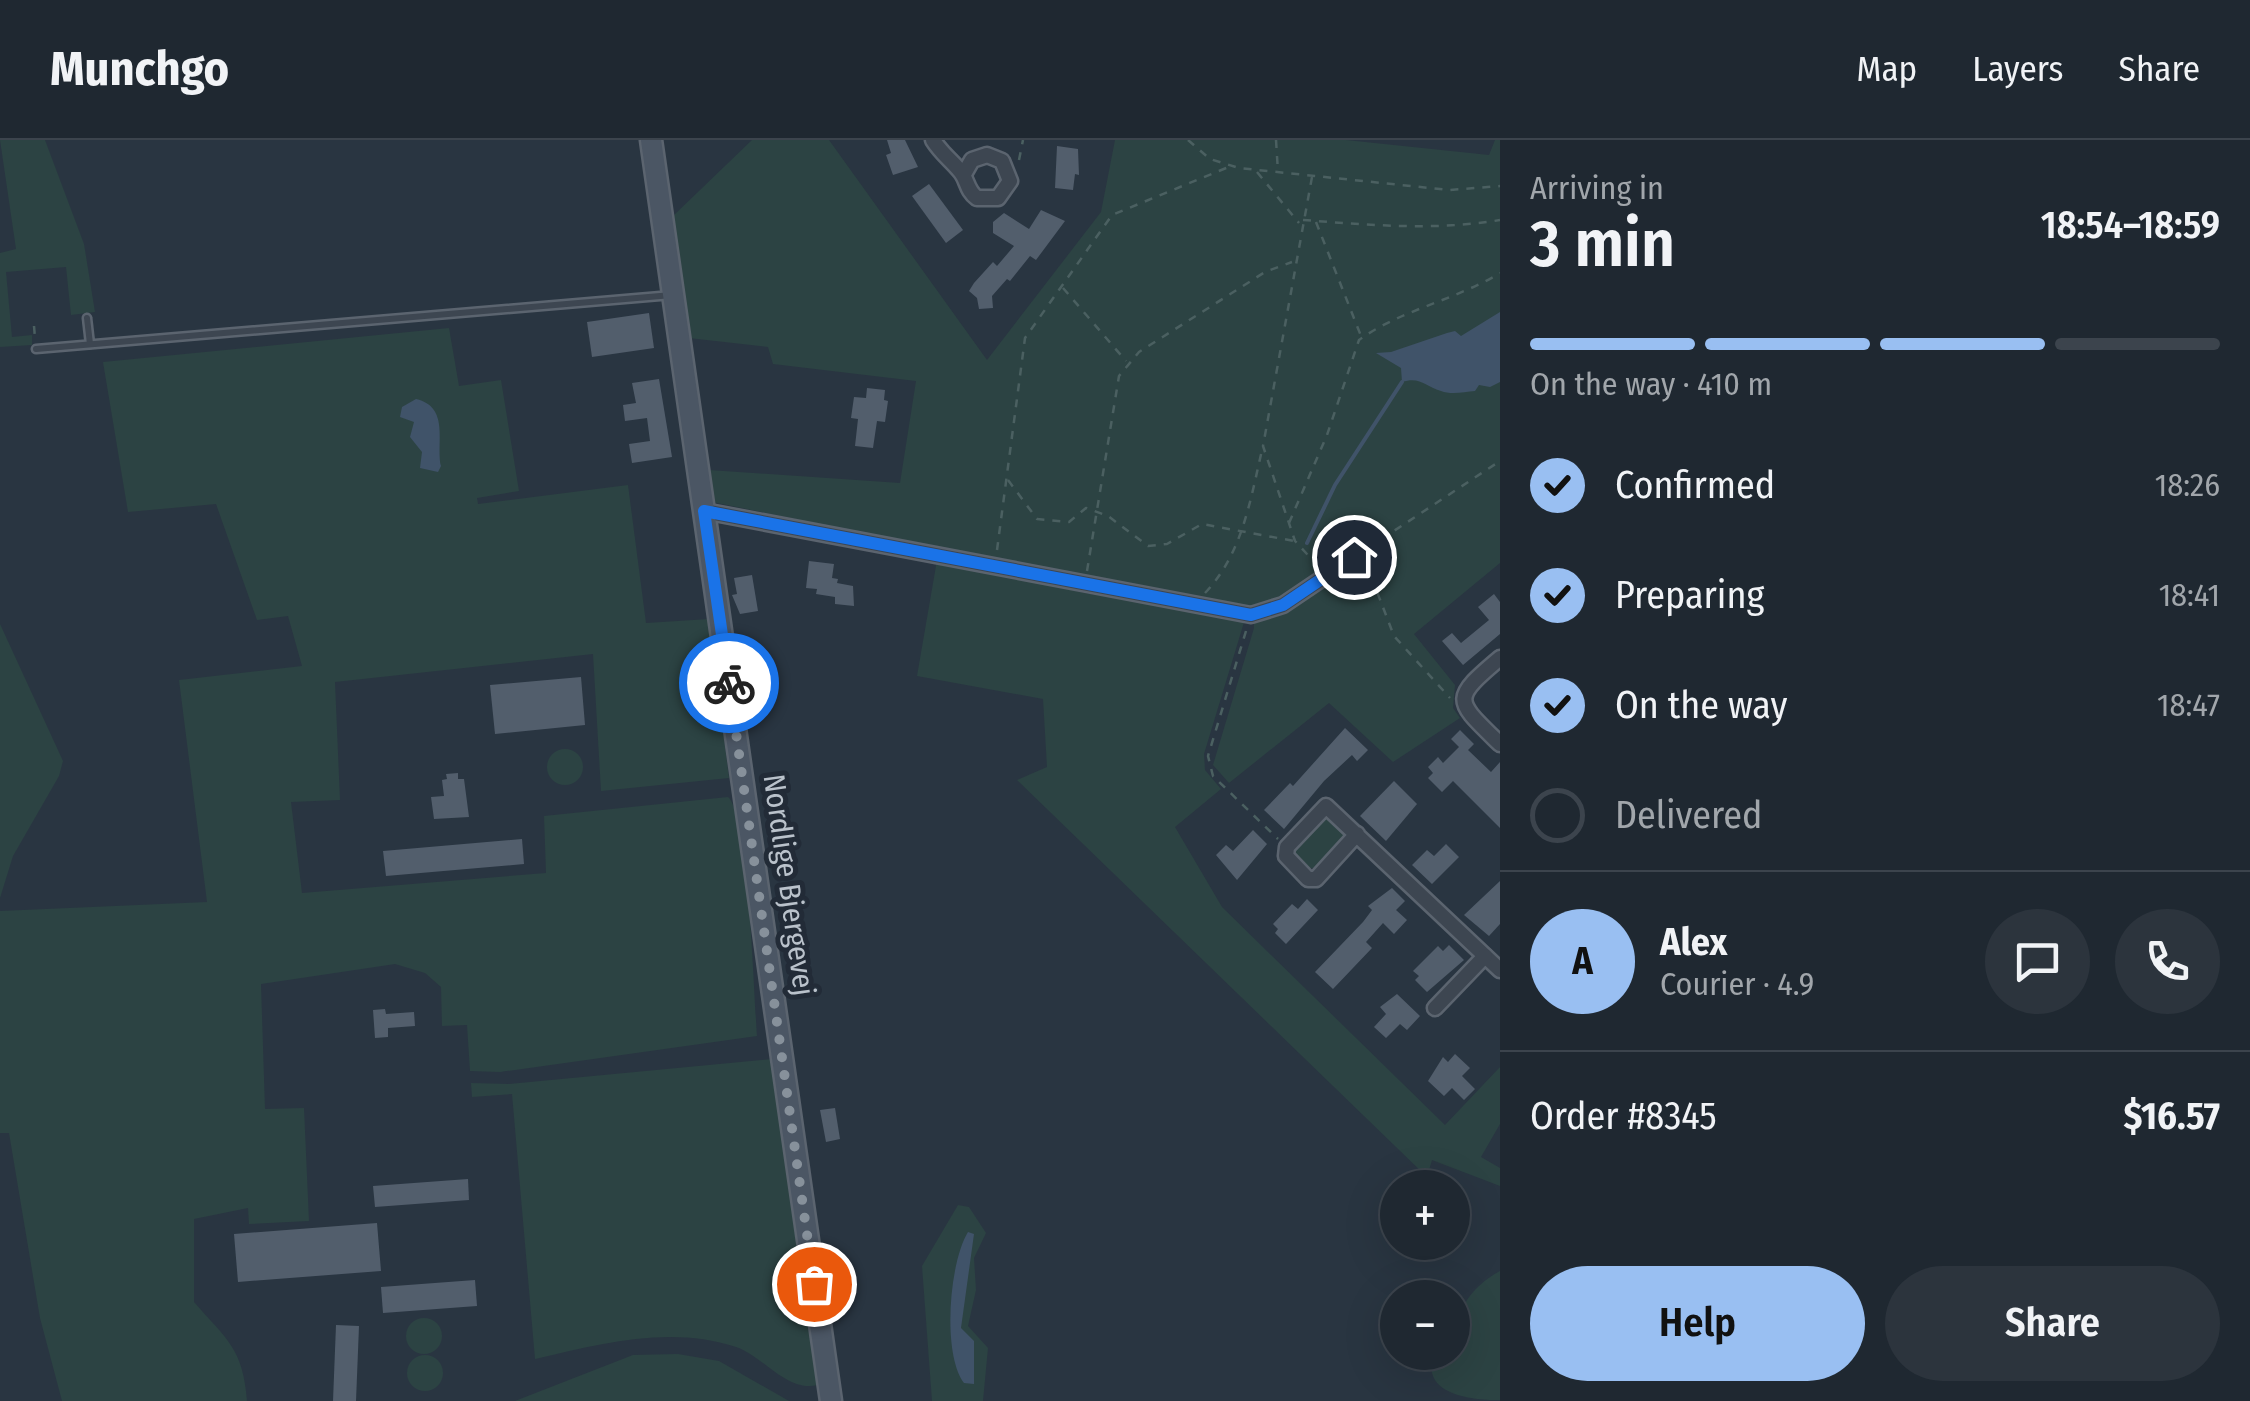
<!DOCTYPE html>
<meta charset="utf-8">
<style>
body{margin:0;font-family:"Fira Sans Condensed",sans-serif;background:#2c343d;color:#f1f3f6;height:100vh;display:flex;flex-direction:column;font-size:38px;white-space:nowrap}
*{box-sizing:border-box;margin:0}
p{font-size:32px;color:#a1a6ab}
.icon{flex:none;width:55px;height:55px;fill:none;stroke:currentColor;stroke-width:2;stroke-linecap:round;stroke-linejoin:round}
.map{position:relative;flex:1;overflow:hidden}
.details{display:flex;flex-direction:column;background:#1f2831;width:750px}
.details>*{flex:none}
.tools{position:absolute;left:1380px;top:1030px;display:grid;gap:20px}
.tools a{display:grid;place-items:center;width:90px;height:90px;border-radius:50%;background:#1f2831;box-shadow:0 10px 40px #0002,0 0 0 2px #3c444d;font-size:50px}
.pin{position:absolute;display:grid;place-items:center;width:85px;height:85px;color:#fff;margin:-42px;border:5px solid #fff;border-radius:50%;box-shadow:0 2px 10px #0007}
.courier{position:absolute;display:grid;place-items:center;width:100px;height:100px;margin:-50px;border:8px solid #1a73e8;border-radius:50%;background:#fff;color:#222;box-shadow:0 2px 12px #0007}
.summary em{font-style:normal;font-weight:600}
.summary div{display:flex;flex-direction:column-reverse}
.summary{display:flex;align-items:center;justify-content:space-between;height:170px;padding:0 30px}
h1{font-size:65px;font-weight:600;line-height:75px}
.bar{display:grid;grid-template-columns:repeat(4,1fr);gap:15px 10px;align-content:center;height:120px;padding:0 30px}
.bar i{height:12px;border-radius:8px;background:#3c444d}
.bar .selected{background:#99bff2}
.bar p{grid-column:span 4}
.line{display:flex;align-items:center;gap:25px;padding:0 30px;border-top:2px solid #3c444d}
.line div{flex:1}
.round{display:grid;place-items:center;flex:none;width:105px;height:105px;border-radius:52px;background:#2c343d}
ol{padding:0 30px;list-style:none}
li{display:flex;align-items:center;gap:30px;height:110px}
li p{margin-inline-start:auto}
li .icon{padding:10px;border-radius:50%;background:#99bff2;color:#111;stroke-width:4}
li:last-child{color:#a1a6ab}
li i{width:55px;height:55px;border:5px solid #3c444d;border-radius:50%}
.action{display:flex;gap:20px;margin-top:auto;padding:20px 30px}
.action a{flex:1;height:115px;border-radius:60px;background:#99bff2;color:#111;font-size:40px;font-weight:600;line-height:115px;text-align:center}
.action a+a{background:#2c343d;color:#f1f3f6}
header{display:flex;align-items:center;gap:60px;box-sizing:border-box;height:140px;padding:0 50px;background:#1f2831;border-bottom:2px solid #3c444d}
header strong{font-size:48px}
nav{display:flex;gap:55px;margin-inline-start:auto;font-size:35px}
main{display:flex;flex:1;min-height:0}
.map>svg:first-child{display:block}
.green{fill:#2c4343}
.water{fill:#405369}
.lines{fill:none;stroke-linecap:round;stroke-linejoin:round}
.stream{stroke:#405369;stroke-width:4}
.building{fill:#525e6c}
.lane-casing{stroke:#5b646f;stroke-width:11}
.street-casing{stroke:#5b646f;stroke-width:19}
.secondary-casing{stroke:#5b646f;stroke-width:25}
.path{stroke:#4b6061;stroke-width:2.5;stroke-dasharray:8 8;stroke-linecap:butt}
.lane{stroke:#3d4651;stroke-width:6}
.street{stroke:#3d4651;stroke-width:14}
.secondary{stroke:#4b5664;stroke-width:20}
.done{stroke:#87919b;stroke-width:10;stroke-dasharray:0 18}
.route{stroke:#1a73e8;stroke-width:12}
.labels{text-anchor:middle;stroke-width:10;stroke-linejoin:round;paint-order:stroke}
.street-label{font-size:30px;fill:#bac2cb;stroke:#222b37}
</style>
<header>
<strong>Munchgo</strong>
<nav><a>Map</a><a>Layers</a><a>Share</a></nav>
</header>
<main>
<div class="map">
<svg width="1500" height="1261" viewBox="0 0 1500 1261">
<rect width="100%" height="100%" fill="#293541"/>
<!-- green -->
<g class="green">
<polygon points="0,0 45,0 84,104 95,172 71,175 66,127 6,132 12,197 32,195 32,205 0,207 0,113 16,109"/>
<polygon points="752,0 829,0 987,220 1101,72 1115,0 1346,0 1489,15 1495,0 1500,0 1500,423 1414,494 1455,545 1453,568 1460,578 1393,622 1329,563 1229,643 1213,625 1254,488 1254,468 1195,460 712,362 709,330 900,343 916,241 773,224 768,207 689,198 673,76"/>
<path d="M 449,188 L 459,246 L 501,240 L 519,351 L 477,358 L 478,364 L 628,345 L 646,483 L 709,479 L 729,638 L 601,651 L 593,514 L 335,542 L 340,660 L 291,662 L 302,753 L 546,733 L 544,676 L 728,657 C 749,675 754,858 757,896 L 500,932 L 470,931 L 467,885 L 442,886 L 441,847 L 425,833 L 395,824 L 261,844 L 265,969 L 304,968 L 309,1081 L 249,1084 L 248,1068 L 194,1079 L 194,1162 C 227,1200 243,1208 247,1261 L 62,1261 L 40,1178 L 9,993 L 0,993 L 0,771 L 207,762 L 179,540 L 302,526 L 288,476 L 257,480 L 216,364 L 128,372 L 103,222 Z"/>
<polygon points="937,420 1085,453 1245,479 1204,614 1205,630 1221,649 1175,687 1222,767 1445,985 1500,927 1500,984 1481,1017 1500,1028 1500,1046 1432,1020 1427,1037 1017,640 1047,627 1043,559 917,536"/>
<polygon points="0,484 63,621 59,636 13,716 0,758"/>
<circle cx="565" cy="627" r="18"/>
<polygon points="1330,679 1343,690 1345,697 1317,728 1304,728 1296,720 1296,707 1322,680"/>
<path d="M 772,919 L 818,1245 C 787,1253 763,1216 736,1207 C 670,1185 600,1204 535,1219 L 512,954 L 472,957 L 471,943 L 509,944 Z"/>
<polygon points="958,1065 969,1067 986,1093 974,1118 976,1150 968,1186 988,1208 983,1261 932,1261 922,1126"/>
<path d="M 1500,1131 L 1500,1260 C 1472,1261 1416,1253 1436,1213 L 1452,1212 C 1452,1177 1468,1148 1500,1131 Z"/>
<circle cx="424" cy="1196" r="18"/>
<polygon points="678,1214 719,1221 789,1261 515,1261 633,1215"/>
<circle cx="425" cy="1233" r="18"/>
</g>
<!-- water -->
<g class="water">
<path d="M 1500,172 L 1500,242 L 1490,247 L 1479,245 L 1475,251 C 1464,252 1451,255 1441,251 C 1425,246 1420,236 1402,242 L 1401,228 L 1376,213 L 1391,212 L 1447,193 L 1455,191 L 1461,196 Z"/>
<path d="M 416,259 C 450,267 436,302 441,326 L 438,332 L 420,328 L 422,312 L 410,297 L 414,282 L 400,277 L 402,267 Z"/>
<path d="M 968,1092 L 974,1094 L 961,1188 L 974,1201 L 974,1244 L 964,1243 C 942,1214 949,1123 968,1092 Z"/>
</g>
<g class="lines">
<!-- stream -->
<polyline class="stream" points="1307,403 1335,345 1402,242"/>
</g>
<!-- building -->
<g class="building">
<polygon points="887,0 905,0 918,27 893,35 886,15 891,13"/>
<polygon points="1057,6 1078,9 1079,35 1075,34 1073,50 1055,48"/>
<polygon points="929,44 963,90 946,103 912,56"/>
<polygon points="1041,70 1065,81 1036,120 1030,116 1010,141 1007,139 992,156 993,168 979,169 977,158 969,151 974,143 993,122 997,126 1014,106 993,93 993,82 1004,73 1029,89"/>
<polygon points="649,173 654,208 592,217 587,182"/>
<polygon points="659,239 672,317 632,323 629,304 650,301 647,278 625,281 623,265 636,263 632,243"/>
<polygon points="867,248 885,250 884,260 888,261 885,282 877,281 873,308 855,306 858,279 851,278 854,257 866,258"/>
<polygon points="809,421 834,424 832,438 838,439 837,443 853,446 854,466 835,464 835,457 816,454 817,449 806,448"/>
<polygon points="752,435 758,471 740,474 732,455 737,454 734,438"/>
<polygon points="1494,454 1500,462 1500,494 1463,525 1442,501 1452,493 1461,503 1489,480 1478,467"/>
<polygon points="581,537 585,585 495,594 490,545"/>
<polygon points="1345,588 1368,610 1357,621 1352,615 1324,641 1284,689 1264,670 1290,643 1293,646"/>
<polygon points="1460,590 1474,604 1468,610 1491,632 1500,622 1500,688 1453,641 1442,652 1428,638 1433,633 1428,627 1438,617 1443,623 1459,607 1451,599"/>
<polygon points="458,633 458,639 464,639 469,677 434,679 431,657 444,656 442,640 447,639 446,634"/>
<polygon points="1394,641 1417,664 1386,701 1360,676"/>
<polygon points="1253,690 1267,704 1237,740 1216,715 1226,705 1233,711"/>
<polygon points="522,699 524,724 386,736 383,711"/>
<polygon points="1446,704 1459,717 1432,744 1412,725 1427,710 1434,716"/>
<polygon points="1500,741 1500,784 1489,796 1464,775"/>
<polygon points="1392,748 1405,761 1396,770 1407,780 1394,794 1383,783 1366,802 1372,808 1333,849 1315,832 1363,782 1372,770 1368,766"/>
<polygon points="1307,759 1318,770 1286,804 1275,793 1278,789 1273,784 1292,764 1298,769"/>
<polygon points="1449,805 1464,820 1427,852 1415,840 1419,836 1413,831 1438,806 1443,811"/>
<polygon points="1397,854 1420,876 1407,890 1400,884 1386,898 1374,887 1386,874 1380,867"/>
<polygon points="385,869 386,874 414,872 415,886 388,888 388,897 375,898 373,870"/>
<polygon points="1455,914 1470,928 1462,936 1475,949 1464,960 1452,948 1444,956 1428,941 1443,917 1448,922"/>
<polygon points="835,968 840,999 826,1002 820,970"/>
<polygon points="468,1039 469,1060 375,1067 373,1046"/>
<polygon points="377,1083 381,1131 238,1142 234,1094"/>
<polygon points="475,1140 477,1166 383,1173 381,1147"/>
<polygon points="336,1185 359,1186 356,1261 333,1261"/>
</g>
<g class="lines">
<!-- lane casing -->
<g class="lane-casing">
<g id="lane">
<polyline points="87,178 90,204"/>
<polyline points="36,209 672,155"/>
</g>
</g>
<!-- street casing -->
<g class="street-casing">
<g id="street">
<path d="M 933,0 C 941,13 951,20 960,31 C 968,40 966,50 977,58 L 998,58 L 1010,41 L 1002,21 L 987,15 L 972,20 L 964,34"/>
<polyline points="704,371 1251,475 1283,465 1354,417"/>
<path d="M 1500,518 C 1450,560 1455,560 1500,604"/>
<polyline points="1357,694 1316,739 1308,739 1286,716 1287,707 1326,666 1500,830"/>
<polyline points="1435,868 1485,816"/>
</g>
</g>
<!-- secondary casing -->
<g class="secondary-casing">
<polyline id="secondary" points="651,0 831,1261"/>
</g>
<!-- path -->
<g class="path">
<polyline points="1188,0 1210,19 1239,28 1449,50 1500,46"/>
<polyline points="1276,0 1278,32"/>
<polyline points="1019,20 1023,0"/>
<polyline points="1257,32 1299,83"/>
<polyline points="1312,37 1263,306 1295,401 1318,426"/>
<path d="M 1303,80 C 1369,85 1435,91 1500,80"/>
<polyline points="1316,82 1361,196"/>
<polyline points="1063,148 1126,221"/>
<polyline points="34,186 35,198"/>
<polyline points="1008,340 1037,379 1069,382 1086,368 1108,376 1148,406 1167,404 1202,384 1294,401"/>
<path d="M 1289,383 L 1327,295 L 1359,200 C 1400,170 1456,160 1500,133"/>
<polyline points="1368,408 1500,321"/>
<polyline points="997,410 1025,198 1112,75 1231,26"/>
<polyline points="1366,423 1394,496 1450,558"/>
<polyline points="1087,431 1119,236 1139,212 1265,132 1292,122"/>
<path d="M 1205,453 C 1242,414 1250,362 1262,310"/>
<polyline points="1246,491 1208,616 1213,636 1278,699"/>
</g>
<!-- lane -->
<use href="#lane" class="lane"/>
<!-- street -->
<use href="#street" class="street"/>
<!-- secondary -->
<use href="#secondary" class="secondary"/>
</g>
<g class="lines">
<!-- done -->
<polyline class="done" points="729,543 814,1144"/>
<!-- route -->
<polyline class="route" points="729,543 704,371 1251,475 1283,465 1354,417"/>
</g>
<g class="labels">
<!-- street labels -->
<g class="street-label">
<text transform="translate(789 745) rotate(82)" y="10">Nordlige Bjergevej</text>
</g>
</g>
</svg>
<div class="tools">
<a>+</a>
<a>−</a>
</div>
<div class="pin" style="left:814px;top:1144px;background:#ea580c"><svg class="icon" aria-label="bag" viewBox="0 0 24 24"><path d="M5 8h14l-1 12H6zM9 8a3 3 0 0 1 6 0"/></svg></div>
<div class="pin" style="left:1354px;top:417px;background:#1f2937"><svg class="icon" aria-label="home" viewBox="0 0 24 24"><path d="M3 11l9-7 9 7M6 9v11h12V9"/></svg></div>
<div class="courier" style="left:729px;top:543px"><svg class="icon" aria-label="bike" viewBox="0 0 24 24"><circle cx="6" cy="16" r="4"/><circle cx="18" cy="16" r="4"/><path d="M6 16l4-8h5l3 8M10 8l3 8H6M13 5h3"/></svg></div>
</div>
<section class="details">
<div class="summary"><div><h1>3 min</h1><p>Arriving in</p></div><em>18:54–18:59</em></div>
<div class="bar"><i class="selected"></i><i class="selected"></i><i class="selected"></i><i></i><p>On the way · 410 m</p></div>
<ol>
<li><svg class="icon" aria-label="check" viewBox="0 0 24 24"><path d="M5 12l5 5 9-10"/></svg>Confirmed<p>18:26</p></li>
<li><svg class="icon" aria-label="check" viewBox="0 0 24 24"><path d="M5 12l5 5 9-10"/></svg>Preparing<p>18:41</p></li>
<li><svg class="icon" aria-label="check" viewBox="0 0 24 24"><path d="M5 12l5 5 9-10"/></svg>On the way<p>18:47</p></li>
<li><i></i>Delivered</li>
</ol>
<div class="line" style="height:180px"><b class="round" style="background:#99bff2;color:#111">A</b><div><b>Alex</b><p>Courier · 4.9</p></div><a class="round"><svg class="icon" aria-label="chat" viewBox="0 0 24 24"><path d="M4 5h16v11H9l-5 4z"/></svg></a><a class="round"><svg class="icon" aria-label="phone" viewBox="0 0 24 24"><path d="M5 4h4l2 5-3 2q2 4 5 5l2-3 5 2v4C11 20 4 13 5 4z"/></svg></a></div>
<div class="line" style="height:130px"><div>Order #8345</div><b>$16.57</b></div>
<div class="action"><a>Help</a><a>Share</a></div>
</section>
</main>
